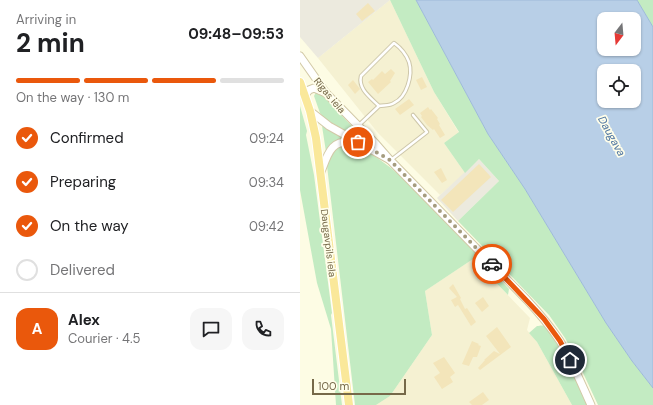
<!DOCTYPE html>
<meta charset="utf-8">
<style>
body{margin:0;font-family:"DM Sans",sans-serif;background:#f6f6f6;color:#202124;height:100vh;display:flex;flex-direction:column;font-size:15px;white-space:nowrap}
*{box-sizing:border-box;margin:0}
p{font-size:13px;color:#757577}
.icon{flex:none;width:22px;height:22px;fill:none;stroke:currentColor;stroke-width:2;stroke-linecap:round;stroke-linejoin:round}
.map{position:relative;flex:1;overflow:hidden}
.details{display:flex;flex-direction:column;background:#fff;width:300px}
.details>*{flex:none}
.needle{width:26px;rotate:196deg}
.buttons{position:absolute;left:297px;top:12px;display:grid;gap:8px}
.buttons a{display:grid;place-items:center;width:44px;height:44px;border-radius:8px;background:#fff;box-shadow:0 1px 3px #0004;font-size:20px}
.scale{position:absolute;left:12px;bottom:10px;width:94px;box-sizing:border-box;padding-left:4px;border:2px solid #766949;border-top:0;font-size:11px;line-height:14px;white-space:nowrap;color:#766949;-webkit-text-stroke:3px #fffeea;paint-order:stroke}
.pin{position:absolute;display:grid;place-items:center;width:34px;height:34px;color:#fff;margin:-17px;border:2px solid #fff;border-radius:50%;box-shadow:0 1px 4px #0007}
.courier{position:absolute;display:grid;place-items:center;width:40px;height:40px;margin:-20px;border:3px solid #ea580c;border-radius:50%;background:#fff;color:#222;box-shadow:0 1px 5px #0007}
.headline em{font-style:normal;font-weight:700}
.headline div{display:flex;flex-direction:column-reverse}
.headline{display:flex;align-items:center;justify-content:space-between;height:68px;padding:0 16px}
h1{font-size:26px;font-weight:700;line-height:30px}
.bar{display:grid;grid-template-columns:repeat(4,1fr);gap:6px 4px;align-content:center;height:48px;padding:0 16px}
.bar i{height:5px;border-radius:3px;background:#e0e0e0}
.bar .active{background:#ea580c}
.bar p{grid-column:span 4}
.line{display:flex;align-items:center;gap:10px;padding:0 16px;border-top:1px solid #e0e0e0}
.line div{flex:1}
.round{display:grid;place-items:center;flex:none;width:42px;height:42px;border-radius:12px;background:#f6f6f6}
ol{padding:0 16px;list-style:none}
li{display:flex;align-items:center;gap:12px;height:44px}
li p{margin-inline-start:auto}
li .icon{padding:4px;border-radius:50%;background:#ea580c;color:#fff;stroke-width:4}
li:last-child{color:#757577}
li i{width:22px;height:22px;border:2px solid #e0e0e0;border-radius:50%}
main{display:flex;flex:1;min-height:0}
.map>svg:first-child{display:block}
.residential{fill:#f5f1d2}
.industrial{fill:#eceade}
.green{fill:#c3ebc2}
.water{fill:#b8cfe7;stroke:#9dbad9;fill-rule:evenodd}
.building{fill:#f3e5ba}
.lines{fill:none;stroke-linecap:round;stroke-linejoin:round}
.service-casing{stroke:#cec7aa;stroke-width:4.5}
.secondary-casing{stroke:#d2c9a7;stroke-width:9}
.trunk-casing{stroke:#fff;stroke-width:10}
.service{stroke:#fff;stroke-width:2.5}
.secondary{stroke:#fff;stroke-width:7}
.trunk{stroke:#fae89a;stroke-width:8}
.done{stroke:#a59c7f;stroke-width:4;stroke-dasharray:0 7.2}
.route{stroke:#ea580c;stroke-width:5}
.labels{text-anchor:middle;stroke-width:3.5;stroke-linejoin:round;paint-order:stroke}
.street-label{font-size:10px;fill:#766949;stroke:#fffeea}
.water-label{font-size:11px;font-style:italic;fill:#4a729f;stroke:#fffeea}
</style>
<main>
<section class="details">
<div class="headline"><div><h1>2 min</h1><p>Arriving in</p></div><em>09:48–09:53</em></div>
<div class="bar"><i class="active"></i><i class="active"></i><i class="active"></i><i></i><p>On the way · 130 m</p></div>
<ol>
<li><svg class="icon" aria-label="check" viewBox="0 0 24 24"><path d="M5 12l5 5 9-10"/></svg>Confirmed<p>09:24</p></li>
<li><svg class="icon" aria-label="check" viewBox="0 0 24 24"><path d="M5 12l5 5 9-10"/></svg>Preparing<p>09:34</p></li>
<li><svg class="icon" aria-label="check" viewBox="0 0 24 24"><path d="M5 12l5 5 9-10"/></svg>On the way<p>09:42</p></li>
<li><i></i>Delivered</li>
</ol>
<div class="line" style="height:72px"><b class="round" style="background:#ea580c;color:#fff">A</b><div><b>Alex</b><p>Courier · 4.5</p></div><a class="round"><svg class="icon" aria-label="chat" viewBox="0 0 24 24"><path d="M4 5h16v11H9l-5 4z"/></svg></a><a class="round"><svg class="icon" aria-label="phone" viewBox="0 0 24 24"><path d="M5 4h4l2 5-3 2q2 4 5 5l2-3 5 2v4C11 20 4 13 5 4z"/></svg></a></div>
</section>
<div class="map">
<svg width="353" height="405" viewBox="0 0 353 405">
<rect width="100%" height="100%" fill="#fdfce4"/>
<!-- residential -->
<g class="residential">
<polygon points="90,0 134,92 159,133 144,143 165,173 140,195 78,133 18,58"/>
<polygon points="173,259 230,318 227,330 237,342 272,405 76,405 90,396 132,335 125,291"/>
</g>
<!-- industrial -->
<g class="industrial">
<polygon points="0,0 90,0 18,58 0,37"/>
<polygon points="179,159 199,181 158,221 137,198"/>
</g>
<!-- green -->
<g class="green">
<polygon points="90,0 116,0 188,134 225,189 306,323 332,361 353,388 353,405 298,405 277,360 265,338 249,315 158,221 199,181 179,159 165,173 144,143 159,132 134,92"/>
<polygon points="337,0 353,0 353,27"/>
<polygon points="16,92 19,92 24,97 69,144 68,145 24,118 20,113 14,96"/>
<polygon points="0,106 7,131 6,135 14,175 32,313 31,315 42,405 36,405 31,329 17,283 0,190"/>
<polygon points="22,126 44,138 40,139 26,152"/>
<path d="M 39,145 L 55,145 L 76,157 L 91,168 L 100,176 L 184,261 L 181,262 C 184,267 185,269 191,270 C 196,277 203,282 209,289 L 208,295 L 173,259 L 125,291 L 132,335 L 90,396 L 76,405 L 55,405 L 27,166 L 28,158 Z"/>
<path d="M 237,326 C 240,326 241,325 244,326 C 255,332 281,391 287,405 L 272,405 L 237,342 L 229,333 Z"/>
</g>
<!-- water -->
<path class="water" d="M 116,0 L 337,0 L 353,27 L 353,388 L 332,361 L 306,323 L 225,189 L 188,134 ZM 304,19 L 334,19 L 334,49 L 304,49 ZM 304,71 L 334,71 L 334,101 L 304,101 Z"/>
<!-- building -->
<g class="building">
<polygon points="68,3 75,11 62,21 56,14"/>
<polygon points="91,69 95,73 90,81 91,82 78,94 68,82 72,79 73,80 82,71 85,74"/>
<polygon points="122,77 127,87 121,90 116,80"/>
<polygon points="53,80 60,89 55,94 48,85"/>
<polygon points="109,99 114,105 100,115 95,109"/>
<polygon points="128,107 130,110 131,109 138,118 137,119 140,124 139,125 145,135 140,138 134,129 133,130 127,125 121,117 122,116 120,113"/>
<polygon points="179,164 191,177 153,212 141,200"/>
<polygon points="141,168 147,180 142,183 134,172"/>
<polygon points="153,284 161,298 160,299 165,309 167,308 176,322 171,326 158,305 155,307 151,300 157,297 149,288"/>
<polygon points="183,297 189,306 182,312 175,303"/>
<polygon points="197,327 211,347 180,370 178,368 185,360 184,360 194,351 200,354 186,336"/>
<polygon points="172,341 179,344 178,345 181,346 177,357 173,357 169,366 162,364"/>
<polygon points="144,357 155,373 150,377 153,382 142,389 134,377 140,373 133,363"/>
<polygon points="183,392 189,400 182,405 172,405 169,402"/>
</g>
<g class="lines">
<!-- service casing -->
<g class="service-casing">
<g id="service">
<path d="M 59,125 L 79,106 C 84,105 90,106 94,103 C 107,97 113,75 109,62 C 106,54 101,48 94,43 L 61,76 C 58,89 70,97 79,106"/>
<polyline points="91,160 127,132 113,115"/>
</g>
</g>
<!-- secondary casing -->
<g class="secondary-casing">
<g id="secondary">
<path d="M 0,56 L 26,93 L 76,144 L 90,160 L 227,300 C 239,313 250,326 260,341 C 272,361 281,383 291,405"/>
<polyline points="5,95 9,90 14,88 26,93"/>
<polyline points="10,111 29,126 90,160"/>
<path d="M 21,172 C 28,153 31,139 55,142"/>
</g>
</g>
<!-- trunk casing -->
<g class="trunk-casing">
<polyline id="trunk" points="0,82 10,111 16,138 49,405"/>
</g>
<!-- service -->
<use href="#service" class="service"/>
<!-- secondary -->
<use href="#secondary" class="secondary"/>
<!-- trunk -->
<use href="#trunk" class="trunk"/>
</g>
<g class="lines">
<!-- done -->
<polyline class="done" points="58,142 90,160 192,264"/>
<!-- route -->
<polyline class="route" points="192,264 244,319 260,341 270,360"/>
</g>
<g class="labels">
<!-- street labels -->
<g class="street-label">
<text transform="translate(30 95) rotate(50)" y="4">Rīgas iela</text>
<text transform="translate(29 243) rotate(83)" y="4">Daugavpils iela</text>
</g>
<!-- water labels -->
<g class="water-label">
<text transform="translate(312 136) rotate(61)" y="4">Daugava</text>
</g>
</g>
</svg>
<div class="buttons">
<a><svg class="needle" viewBox="-14 -14 28 28"><path d="M0-13l5 13h-10z" fill="#e53935"/><path d="M0 13l5-13h-10z" fill="#757577"/></svg></a>
<a><svg class="icon" aria-label="locate" viewBox="0 0 24 24"><circle cx="12" cy="12" r="6"/><path d="M12 2v4M12 18v4M2 12h4M18 12h4"/></svg></a>
</div>
<div class="scale">100 m</div>
<div class="pin" style="left:58px;top:142px;background:#ea580c"><svg class="icon" aria-label="bag" viewBox="0 0 24 24"><path d="M5 8h14l-1 12H6zM9 8a3 3 0 0 1 6 0"/></svg></div>
<div class="pin" style="left:270px;top:360px;background:#1f2937"><svg class="icon" aria-label="home" viewBox="0 0 24 24"><path d="M3 11l9-7 9 7M6 9v11h12V9"/></svg></div>
<div class="courier" style="left:192px;top:264px"><svg class="icon" aria-label="car" viewBox="0 0 24 24"><path d="M5 17H2v-5l4-1 3-4h7l3 4 3 1v5h-3M9 17h6M6 11h13"/><circle cx="7" cy="17" r="2"/><circle cx="17" cy="17" r="2"/></svg></div>
</div>
</main>
